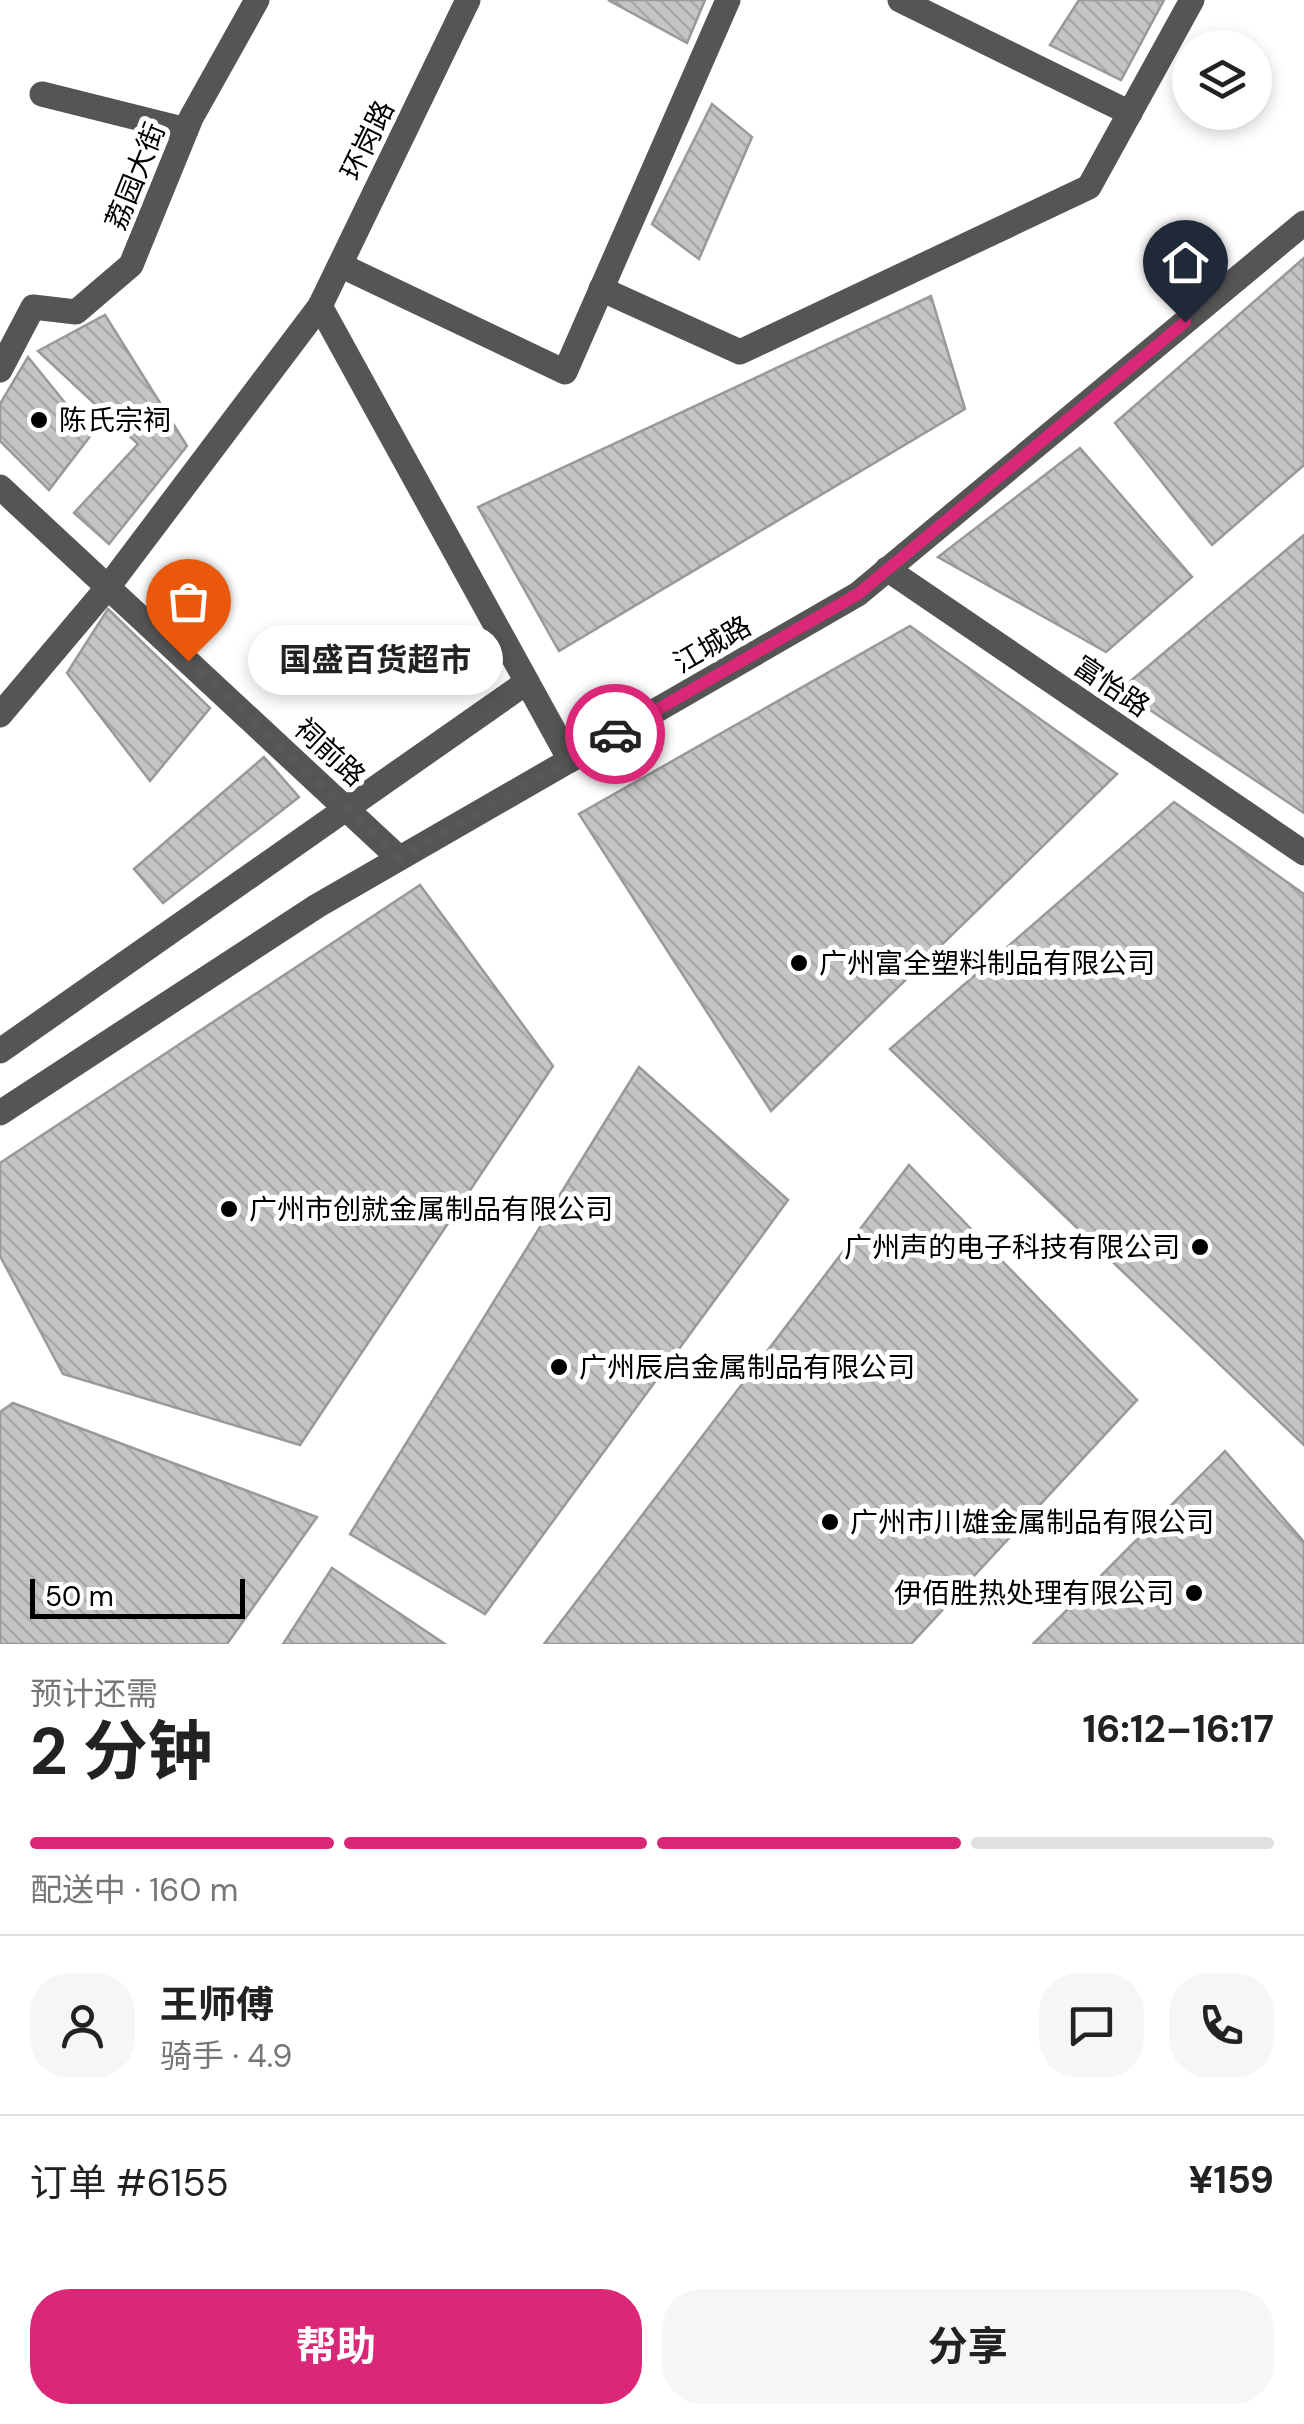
<!DOCTYPE html>
<html lang="zh">
<meta charset="utf-8">
<style>
body{margin:0;font-family:"DM Sans","Noto Sans SC",sans-serif;background:#f6f6f6;color:#222;height:100vh;display:flex;flex-direction:column;font-size:38px;white-space:nowrap}
*{box-sizing:border-box;margin:0}
p{font-size:32px;color:#767676}
.icon{flex:none;width:55px;height:55px;fill:none;stroke:currentColor;stroke-width:2;stroke-linecap:round;stroke-linejoin:round}
.map{position:relative;height:1644px;overflow:hidden}
.details{display:flex;flex-direction:column;background:#fff;flex:1}
.details>*{flex:none}
.buttons{position:absolute;left:1172px;top:30px;display:grid;gap:20px}
.buttons a{display:grid;place-items:center;width:100px;height:100px;border-radius:50%;background:#fff;box-shadow:0 5px 15px #0003;font-size:50px}
.scale{position:absolute;left:30px;bottom:25px;width:215px;box-sizing:border-box;padding-left:10px;border:5px solid #000;border-top:0;font-size:28px;line-height:35px;white-space:nowrap;color:#000;-webkit-text-stroke:8px #fff;paint-order:stroke}
.pin{position:absolute;display:grid;place-items:center;width:85px;height:85px;color:#fff;margin:-102px -42px;border-radius:50% 50% 50% 0;rotate:-45deg;box-shadow:0 0 10px #0007}
.pin .icon{rotate:45deg}
.courier{position:absolute;display:grid;place-items:center;width:100px;height:100px;margin:-50px;border:8px solid #db2777;border-radius:50%;background:#fff;color:#222;box-shadow:0 2px 12px #0007}
.bubble{position:absolute;height:70px;border-radius:35px;background:#fff;box-shadow:0 5px 15px #0003;font-size:32px;font-weight:700;line-height:70px;text-align:center}
.headline em{font-style:normal;font-weight:700}
.headline div{display:flex;flex-direction:column-reverse}
.headline{display:flex;align-items:center;justify-content:space-between;height:170px;padding:0 30px}
h1{font-size:65px;font-weight:700;line-height:75px}
.bar{display:grid;grid-template-columns:repeat(4,1fr);gap:15px 10px;align-content:center;height:120px;padding:0 30px}
.bar i{height:12px;border-radius:8px;background:#e0e0e0}
.bar .on{background:#db2777}
.bar p{grid-column:span 4}
.line{display:flex;align-items:center;gap:25px;padding:0 30px;border-top:2px solid #e0e0e0}
.line div{flex:1}
.round{display:grid;place-items:center;flex:none;width:105px;height:105px;border-radius:40px;background:#f6f6f6}
.action{display:flex;gap:20px;margin-top:auto;padding:20px 30px}
.action a{flex:1;height:115px;border-radius:40px;background:#db2777;color:#fff;font-size:40px;font-weight:700;line-height:115px;text-align:center}
.action a+a{background:#f6f6f6;color:#222}
.map>svg:first-child{display:block}
.building{fill:url(#building-back-hatch);stroke:#999;stroke-width:2.5}
.lines{fill:none;stroke-linecap:round;stroke-linejoin:round}
.minor{stroke:#555;stroke-width:25}
.done{stroke:#595959;stroke-width:10;stroke-dasharray:0 18}
.route{stroke:#db2777;stroke-width:12}
.poi-dot{fill:#000;stroke:#fff;stroke-width:4}
.labels{text-anchor:middle;stroke-width:10;stroke-linejoin:round;paint-order:stroke}
.street-label{font-size:28px;fill:#000;stroke:#fff}
.poi-label{font-size:28px;fill:#000;stroke:#fff;text-anchor:start}
</style>
<div class="map">
<svg width="1304" height="1644" viewBox="0 0 1304 1644">
<defs>
<pattern id="building-back-hatch" width="6" height="6" patternUnits="userSpaceOnUse" patternTransform="scale(2.5)"><rect width="6" height="6" fill="#c4c4c4"/><path d="M-1 5l2 2M0 0l6 6M5-1l2 2" fill="none" stroke="#a7a7a7"/></pattern>
</defs>
<rect width="100%" height="100%" fill="#fff"/>
<!-- building -->
<g class="building">
<polygon points="608,0 705,0 687,43"/>
<polygon points="1079,0 1164,0 1121,80 1050,45"/>
<polygon points="712,104 752,137 699,259 652,224"/>
<polygon points="1304,258 1304,465 1212,545 1115,423"/>
<polygon points="931,296 965,409 559,651 478,507"/>
<polygon points="105,315 187,446 109,544 74,513 138,444 38,351"/>
<polygon points="28,357 91,435 49,490 0,441 0,404"/>
<polygon points="1080,448 1192,577 1106,652 938,557"/>
<polygon points="1304,535 1304,813 1120,690"/>
<polygon points="108,609 210,708 150,781 67,673"/>
<polygon points="910,626 1117,774 771,1111 579,814"/>
<polygon points="264,757 299,797 163,903 134,869"/>
<polygon points="1174,802 1304,894 1304,1445 890,1049"/>
<polygon points="420,885 553,1066 300,1445 63,1374 0,1256 0,1163"/>
<polygon points="639,1067 788,1200 485,1614 350,1534"/>
<polygon points="909,1165 1137,1400 911,1644 544,1644"/>
<polygon points="13,1403 317,1517 227,1644 0,1644 0,1412"/>
<polygon points="1225,1451 1304,1542 1304,1644 1033,1644"/>
<polygon points="332,1568 445,1644 283,1644"/>
</g>
<g class="lines">
<!-- minor -->
<g class="minor">
<polyline points="900,0 1130,113"/>
<polyline points="42,94 186,130"/>
<polyline points="340,265 565,372 728,0"/>
<polyline points="601,289 740,352 1089,187 1192,0"/>
<polyline points="320,306 570,760"/>
<polyline points="0,370 33,307 76,312 131,265 191,118 257,0"/>
<polyline points="0,487 399,858"/>
<polyline points="887,569 1304,853"/>
<polyline points="0,715 108,587 320,306 468,0"/>
<polyline points="0,1051 527,682"/>
<polyline points="0,1113 317,906 858,594 1304,223"/>
</g>
</g>
<g class="lines">
<!-- done -->
<polyline class="done" points="188,661 400,858 615,734"/>
<!-- route -->
<polyline class="route" points="615,734 858,594 1185,322"/>
</g>
<!-- markers -->
<g class="poi-dot">
<circle cx="39" cy="420" r="10"/>
<circle cx="799" cy="963" r="10"/>
<circle cx="229" cy="1209" r="10"/>
<circle cx="1200" cy="1247" r="10"/>
<circle cx="559" cy="1367" r="10"/>
<circle cx="830" cy="1522" r="10"/>
<circle cx="1194" cy="1593" r="10"/>
</g>
<g class="labels">
<!-- street labels -->
<g class="street-label">
<text transform="translate(367 140) rotate(-64)" y="10">环岗路</text>
<text transform="translate(135 176) rotate(-68)" y="10">荔园大街</text>
<text transform="translate(712 644) rotate(-30)" y="10">江城路</text>
<text transform="translate(1112 686) rotate(34)" y="10">富怡路</text>
<text transform="translate(330 752) rotate(43)" y="10">祠前路</text>
</g>
<!-- poi labels -->
<g class="poi-label">
<text x="59" y="430">陈氏宗祠</text>
<text x="819" y="973">广州富全塑料制品有限公司</text>
<text x="249" y="1219">广州市创就金属制品有限公司</text>
<text x="1180" y="1257" text-anchor="end">广州声的电子科技有限公司</text>
<text x="579" y="1377">广州辰启金属制品有限公司</text>
<text x="850" y="1532">广州市川雄金属制品有限公司</text>
<text x="1174" y="1603" text-anchor="end">伊佰胜热处理有限公司</text>
</g>
</g>
</svg>
<div class="buttons">
<a><svg class="icon" aria-label="layers" viewBox="0 0 24 24"><path d="M12 4l9 5-9 5-9-5zM3 14l9 5 9-5"/></svg></a>
</div>
<div class="scale">50 m</div>
<div class="pin" style="left:188px;top:661px;background:#ea580c"><svg class="icon" aria-label="bag" viewBox="0 0 24 24"><path d="M5 8h14l-1 12H6zM9 8a3 3 0 0 1 6 0"/></svg></div>
<div class="pin" style="left:1185px;top:322px;background:#1f2937"><svg class="icon" aria-label="home" viewBox="0 0 24 24"><path d="M3 11l9-7 9 7M6 9v11h12V9"/></svg></div>
<div class="courier" style="left:615px;top:734px"><svg class="icon" aria-label="car" viewBox="0 0 24 24"><path d="M5 17H2v-5l4-1 3-4h7l3 4 3 1v5h-3M9 17h6M6 11h13"/><circle cx="7" cy="17" r="2"/><circle cx="17" cy="17" r="2"/></svg></div>
<div class="bubble" style="left:248px;top:625px;width:255px">国盛百货超市</div>
</div>
<section class="details">
<div class="headline"><div><h1>2 分钟</h1><p>预计还需</p></div><em>16:12–16:17</em></div>
<div class="bar"><i class="on"></i><i class="on"></i><i class="on"></i><i></i><p>配送中 · 160 m</p></div>
<div class="line" style="height:180px"><a class="round"><svg class="icon" aria-label="person" viewBox="0 0 24 24"><circle cx="12" cy="8" r="4"/><path d="M4 21q1-7 8-7t8 7"/></svg></a><div><b>王师傅</b><p>骑手 · 4.9</p></div><a class="round"><svg class="icon" aria-label="chat" viewBox="0 0 24 24"><path d="M4 5h16v11H9l-5 4z"/></svg></a><a class="round"><svg class="icon" aria-label="phone" viewBox="0 0 24 24"><path d="M5 4h4l2 5-3 2q2 4 5 5l2-3 5 2v4C11 20 4 13 5 4z"/></svg></a></div>
<div class="line" style="height:130px"><div>订单 #6155</div><b>¥159</b></div>
<div class="action"><a>帮助</a><a>分享</a></div>
</section>
